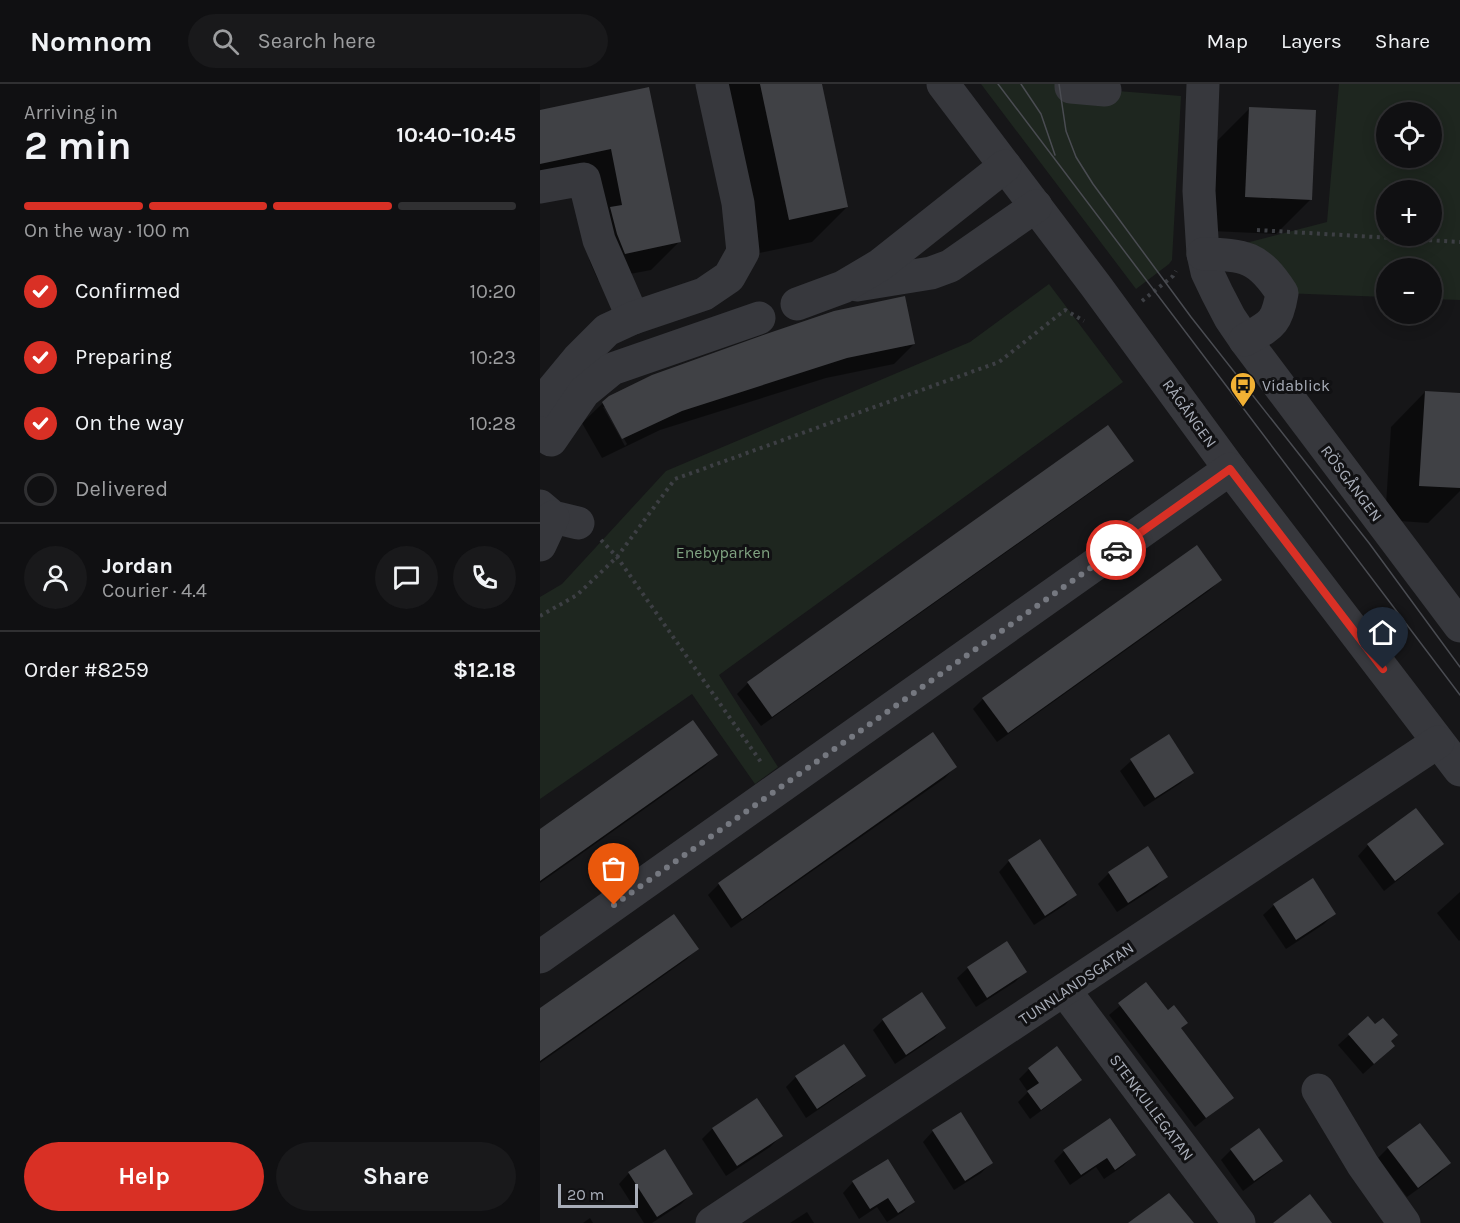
<!DOCTYPE html>
<meta charset="utf-8">
<style>
body{margin:0;font-family:Karla,sans-serif;background:#19191b;color:#f1f3f6;height:100vh;display:flex;flex-direction:column;font-size:22px;white-space:nowrap}
*{box-sizing:border-box;margin:0}
p{font-size:20px;color:#9c9d9f}
.icon{flex:none;width:33px;height:33px;fill:none;stroke:currentColor;stroke-width:2;stroke-linecap:round;stroke-linejoin:round}
.map{position:relative;flex:1;overflow:hidden}
.sheet{display:flex;flex-direction:column;background:#101012;width:540px}
.sheet>*{flex:none}
.fabs{position:absolute;left:836px;top:18px;display:grid;gap:12px}
.fabs a{display:grid;place-items:center;width:66px;height:66px;border-radius:50%;background:#101012;box-shadow:0 3px 15px #0003,0 0 0 2px #303032;font-size:30px}
.scale{position:absolute;left:18px;bottom:15px;width:80px;box-sizing:border-box;padding-left:6px;border:3px solid #a8adb8;border-top:0;font-size:16px;line-height:21px;white-space:nowrap;color:#a8adb8;-webkit-text-stroke:4px #111113;paint-order:stroke}
.pin{position:absolute;display:grid;place-items:center;width:51px;height:51px;color:#fff;margin:-62px -26px;border-radius:50% 50% 50% 0;rotate:-45deg;box-shadow:0 0 6px #0007}
.pin .icon{rotate:45deg}
.courier{position:absolute;display:grid;place-items:center;width:60px;height:60px;margin:-30px;border:4px solid #d93025;border-radius:50%;background:#fff;color:#222;box-shadow:0 2px 8px #0007}
.headline em{font-style:normal;font-weight:700}
.headline div{display:flex;flex-direction:column-reverse}
.headline{display:flex;align-items:center;justify-content:space-between;height:102px;padding:0 24px}
h1{font-size:39px;font-weight:700;line-height:45px}
.bar{display:grid;grid-template-columns:repeat(4,1fr);gap:9px 6px;align-content:center;height:72px;padding:0 24px}
.bar i{height:8px;border-radius:4px;background:#303032}
.bar .selected{background:#d93025}
.bar p{grid-column:span 4}
.line{display:flex;align-items:center;gap:15px;padding:0 24px;border-top:2px solid #303032}
.line div{flex:1}
.round{display:grid;place-items:center;flex:none;width:63px;height:63px;border-radius:32px;background:#19191b}
ol{padding:0 24px;list-style:none}
li{display:flex;align-items:center;gap:18px;height:66px}
li p{margin-inline-start:auto}
li .icon{padding:6px;border-radius:50%;background:#d93025;color:#fff;stroke-width:4}
li:last-child{color:#9c9d9f}
li i{width:33px;height:33px;border:3px solid #303032;border-radius:50%}
.cta{display:flex;gap:12px;margin-top:auto;padding:12px 24px}
.cta a{flex:1;height:69px;border-radius:36px;background:#d93025;color:#fff;font-size:24px;font-weight:700;line-height:69px;text-align:center}
.cta a+a{background:#19191b;color:#f1f3f6}
header{display:flex;align-items:center;gap:36px;box-sizing:border-box;height:84px;padding:0 30px;background:#101012;border-bottom:2px solid #303032}
header strong{font-size:28px}
nav{display:flex;gap:33px;margin-inline-start:auto;font-size:21px}
.search{width:420px;height:54px;background:#19191b;display:flex;align-items:center;gap:15px;box-sizing:border-box;padding:0 21px;border-radius:33px;color:#9c9d9f;font-size:22px}
main{display:flex;flex:1;min-height:0}
.map>svg:first-child{display:block}
.green{fill:#1e261f;fill-rule:evenodd}
.shadow{fill:#0007;fill-rule:evenodd}
.building{fill:#404145}
.lines{fill:none;stroke-linecap:round;stroke-linejoin:round}
.path{stroke:#3d3f44;stroke-width:4;stroke-dasharray:3 4.5;stroke-linecap:butt}
.minor{stroke:#37383d;stroke-width:33}
.tram{stroke:#4a4c52;stroke-width:1.5}
.done{stroke:#757880;stroke-width:6;stroke-dasharray:0 10.8}
.route{stroke:#d93025;stroke-width:8}
.labels{text-anchor:middle;stroke-width:6;stroke-linejoin:round;paint-order:stroke}
.poi-label{font-size:16px;fill:#a8adb8;stroke:#111113;text-anchor:start}
.street-label{font-size:16px;fill:#a8adb8;stroke:#111113}
.park-label{font-size:16px;fill:#7fa381;stroke:#111113}
</style>
<header>
<strong>Nomnom</strong>
<div class="search"><svg class="icon" aria-label="search" viewBox="0 0 24 24"><circle cx="10" cy="10" r="6"/><path d="M15 15l6 6"/></svg>Search here</div>
<nav><a>Map</a><a>Layers</a><a>Share</a></nav>
</header>
<main>
<section class="sheet">
<div class="headline"><div><h1>2 min</h1><p>Arriving in</p></div><em>10:40–10:45</em></div>
<div class="bar"><i class="selected"></i><i class="selected"></i><i class="selected"></i><i></i><p>On the way · 100 m</p></div>
<ol>
<li><svg class="icon" aria-label="check" viewBox="0 0 24 24"><path d="M5 12l5 5 9-10"/></svg>Confirmed<p>10:20</p></li>
<li><svg class="icon" aria-label="check" viewBox="0 0 24 24"><path d="M5 12l5 5 9-10"/></svg>Preparing<p>10:23</p></li>
<li><svg class="icon" aria-label="check" viewBox="0 0 24 24"><path d="M5 12l5 5 9-10"/></svg>On the way<p>10:28</p></li>
<li><i></i>Delivered</li>
</ol>
<div class="line" style="height:108px"><a class="round"><svg class="icon" aria-label="person" viewBox="0 0 24 24"><circle cx="12" cy="8" r="4"/><path d="M4 21q1-7 8-7t8 7"/></svg></a><div><b>Jordan</b><p>Courier · 4.4</p></div><a class="round"><svg class="icon" aria-label="chat" viewBox="0 0 24 24"><path d="M4 5h16v11H9l-5 4z"/></svg></a><a class="round"><svg class="icon" aria-label="phone" viewBox="0 0 24 24"><path d="M5 4h4l2 5-3 2q2 4 5 5l2-3 5 2v4C11 20 4 13 5 4z"/></svg></a></div>
<div class="line" style="height:78px"><div>Order #8259</div><b>$12.18</b></div>
<div class="cta"><a>Help</a><a>Share</a></div>
</section>
<div class="map">
<svg width="920" height="1139" viewBox="0 0 920 1139">
<rect width="100%" height="100%" fill="#161618"/>
<!-- green -->
<g class="green">
<polygon points="441,0 531,0 565,6 641,12 632,176 629,180 596,205"/>
<path d="M 799,0 L 920,0 L 920,216 L 891,215 L 891,184 L 846,184 L 846,213 L 742,209 L 663,170 L 787,138 ZM 846,28 L 891,28 L 891,74 L 846,74 ZM 846,106 L 891,106 L 891,152 L 846,152 Z"/>
<polygon points="509,200 583,298 179,591 238,683 215,700 152,610 0,715 0,513 22,500 126,387 430,258"/>
</g>
<!-- shadow -->
<g class="shadow">
<polygon points="179,0 281,0 307,123 272,158 215,170"/>
<polygon points="108,5 139,158 111,186 58,196 50,178 43,152 43,92 0,101 0,27"/>
<polygon points="709,25 771,115 736,150 671,147 675,59"/>
<path d="M 374,260 L 354,280 L 286,294 L 120,346 L 62,374 L 42,339 L 63,319 ZM 63,323 L 66,323 L 87,360 L 85,362 Z"/>
<polygon points="885,308 920,310 920,407 888,439 845,436 851,343"/>
<polygon points="568,343 592,377 581,387 221,642 197,610 208,599"/>
<polygon points="680,496 670,506 457,658 433,625 443,615"/>
<polygon points="392,651 415,683 405,694 191,844 168,811 179,800"/>
<polygon points="628,652 652,688 641,699 604,723 580,687 591,677"/>
<polygon points="176,671 165,682 0,799 0,746"/>
<polygon points="876,726 902,760 891,770 844,807 818,772 828,761"/>
<polygon points="608,764 626,793 616,803 577,828 558,800 569,789"/>
<polygon points="469,777 535,810 525,821 494,841 459,788"/>
<polygon points="920,808 920,856 919,857 897,829"/>
<polygon points="734,821 794,830 784,840 746,865 723,831"/>
<polygon points="157,864 147,875 0,979 0,926"/>
<polygon points="428,884 485,888 475,898 436,923 417,894"/>
<polygon points="606,900 692,1013 655,1043 569,931"/>
<polygon points="828,934 850,958 843,972 823,990 798,961"/>
<polygon points="343,936 404,944 394,954 355,980 333,946"/>
<polygon points="489,985 540,996 529,1006 490,1035 478,1018 488,1008 479,995"/>
<polygon points="324,992 313,1002 266,1034 246,1003 256,993"/>
<polygon points="217,1016 241,1052 230,1063 186,1092 162,1055 172,1045"/>
<polygon points="393,1047 451,1079 441,1089 414,1106 383,1058"/>
<polygon points="848,1064 909,1079 899,1090 867,1113 838,1074"/>
<polygon points="691,1066 741,1077 730,1087 703,1107 681,1076"/>
<polygon points="524,1067 594,1071 583,1082 564,1095 556,1083 530,1101 514,1077"/>
<polygon points="89,1089 151,1110 141,1120 112,1139 104,1139 79,1100"/>
<polygon points="313,1098 373,1118 363,1128 347,1138 337,1123 319,1135 303,1109"/>
<polygon points="267,1128 274,1139 250,1139"/>
<polygon points="50,1134 53,1139 43,1139"/>
</g>
<!-- building -->
<g class="building">
<polygon points="220,0 282,0 308,123 249,136"/>
<polygon points="109,3 141,158 85,170 77,150 70,123 82,121 71,65 0,80 0,26"/>
<polygon points="709,23 776,26 772,116 705,113"/>
<polygon points="365,212 375,260 307,274 142,327 82,355 62,318 69,312 112,291 229,249 294,227"/>
<polygon points="885,307 920,309 920,404 879,402"/>
<polygon points="568,341 594,377 232,633 207,598"/>
<polygon points="657,461 682,496 468,649 442,614"/>
<polygon points="153,636 178,671 0,797 0,745"/>
<polygon points="393,648 417,683 202,835 178,799"/>
<polygon points="629,650 654,689 615,714 590,675"/>
<polygon points="876,724 904,760 855,797 827,760"/>
<polygon points="500,755 537,811 505,832 468,776"/>
<polygon points="608,762 628,793 588,819 568,788"/>
<polygon points="773,794 796,830 756,856 733,820"/>
<polygon points="134,830 159,865 0,977 0,924"/>
<polygon points="467,857 487,888 447,914 427,883"/>
<polygon points="606,898 628,926 634,921 648,939 641,944 694,1014 666,1034 578,919"/>
<polygon points="382,908 406,944 366,971 342,935"/>
<polygon points="828,932 835,940 843,934 858,951 851,957 855,962 834,980 808,950"/>
<polygon points="304,960 326,992 277,1025 255,992"/>
<polygon points="517,962 542,996 501,1026 487,1007 499,999 488,984"/>
<polygon points="217,1014 243,1052 197,1082 172,1044"/>
<polygon points="421,1028 453,1079 425,1097 392,1046"/>
<polygon points="570,1034 596,1071 575,1086 567,1074 541,1091 523,1066"/>
<polygon points="880,1039 911,1079 878,1104 847,1063"/>
<polygon points="719,1044 743,1077 714,1097 690,1065"/>
<polygon points="125,1065 153,1110 117,1133 88,1088"/>
<polygon points="348,1075 375,1118 358,1129 348,1114 330,1125 312,1097"/>
<polygon points="629,1109 654,1139 588,1139"/>
<polygon points="770,1110 792,1139 733,1139"/>
</g>
<g class="lines">
<!-- path -->
<g class="path">
<polyline points="717,146 920,158"/>
<polyline points="602,217 633,192 636,187"/>
<polyline points="61,456 77,473 223,681"/>
<polyline points="0,532 37,511 77,473 135,395 459,278 525,226 544,237"/>
</g>
<!-- minor -->
<g class="minor">
<polyline points="403,0 556,202 690,385 920,686"/>
<polyline points="531,0 531,3 565,6"/>
<polyline points="663,0 659,107 663,170 667,188 677,209 690,234 705,256 920,542"/>
<polyline points="0,103 44,95 59,156 93,234"/>
<path d="M 663,170 C 705,171 718,172 742,209 C 737,240 731,241 705,256"/>
<polyline points="317,201 391,189 410,182 496,122"/>
<polyline points="257,220 303,203 340,181 465,82"/>
<polyline points="0,321 38,275 67,246 93,234 164,210 189,193 203,168 198,119 172,0"/>
<polyline points="0,349 11,356 44,308 72,285 219,234"/>
<polyline points="0,422 13,433 38,439"/>
<polyline points="0,461 13,433"/>
<polyline points="0,873 690,385"/>
<polyline points="525,907 699,1139"/>
<polyline points="778,1006 823,1081 864,1139"/>
<polyline points="172,1139 898,658"/>
</g>
<!-- tram -->
<g class="tram">
<polyline points="458,0 920,611"/>
<polyline points="481,0 501,30 515,71"/>
<polyline points="519,0 526,47 536,73 553,100 651,233 829,459 920,583"/>
</g>
</g>
<g class="lines">
<!-- done -->
<polyline class="done" points="74,821 576,466"/>
<!-- route -->
<polyline class="route" points="576,466 690,385 843,585"/>
</g>
<!-- icons -->
<defs>
<g id="bus-pin" transform="scale(1.35)"><path d="M0 17L-7.5 6A9.5 9.5 0 1 1 7.5 6Z" fill="#f2b134" stroke="#111113"/><path d="M-5-6H5V4H4V6H2V4H-2V6H-4V4H-5ZM-3.5-4V0h7V-4ZM-3.5 1.2v1.5H-2V1.2ZM2 1.2v1.5H3.5V1.2Z" fill="#111"/></g>
</defs>
<g fill-rule="evenodd">
<use href="#bus-pin" x="703" y="301"/>
</g>
<g class="labels">
<!-- poi labels -->
<g class="poi-label">
<text x="722" y="307">Vidablick</text>
</g>
<!-- street labels -->
<g class="street-label">
<text transform="translate(650 329) rotate(54)" y="6">RÅGÅNGEN</text>
<text transform="translate(812 399) rotate(53)" y="6">RÖSGÅNGEN</text>
<text transform="translate(536 899) rotate(-34)" y="6">TUNNLANDSGATAN</text>
<text transform="translate(612 1023) rotate(53)" y="6">STENKULLEGATAN</text>
</g>
<!-- park labels -->
<g class="park-label">
<text x="183" y="474">Enebyparken</text>
</g>
</g>
</svg>
<div class="fabs">
<a><svg class="icon" aria-label="locate" viewBox="0 0 24 24"><circle cx="12" cy="12" r="6"/><path d="M12 2v4M12 18v4M2 12h4M18 12h4"/></svg></a>
<a>+</a>
<a>−</a>
</div>
<div class="scale">20 m</div>
<div class="pin" style="left:74px;top:821px;background:#ea580c"><svg class="icon" aria-label="bag" viewBox="0 0 24 24"><path d="M5 8h14l-1 12H6zM9 8a3 3 0 0 1 6 0"/></svg></div>
<div class="pin" style="left:843px;top:585px;background:#1f2937"><svg class="icon" aria-label="home" viewBox="0 0 24 24"><path d="M3 11l9-7 9 7M6 9v11h12V9"/></svg></div>
<div class="courier" style="left:576px;top:466px"><svg class="icon" aria-label="car" viewBox="0 0 24 24"><path d="M5 17H2v-5l4-1 3-4h7l3 4 3 1v5h-3M9 17h6M6 11h13"/><circle cx="7" cy="17" r="2"/><circle cx="17" cy="17" r="2"/></svg></div>
</div>
</main>
